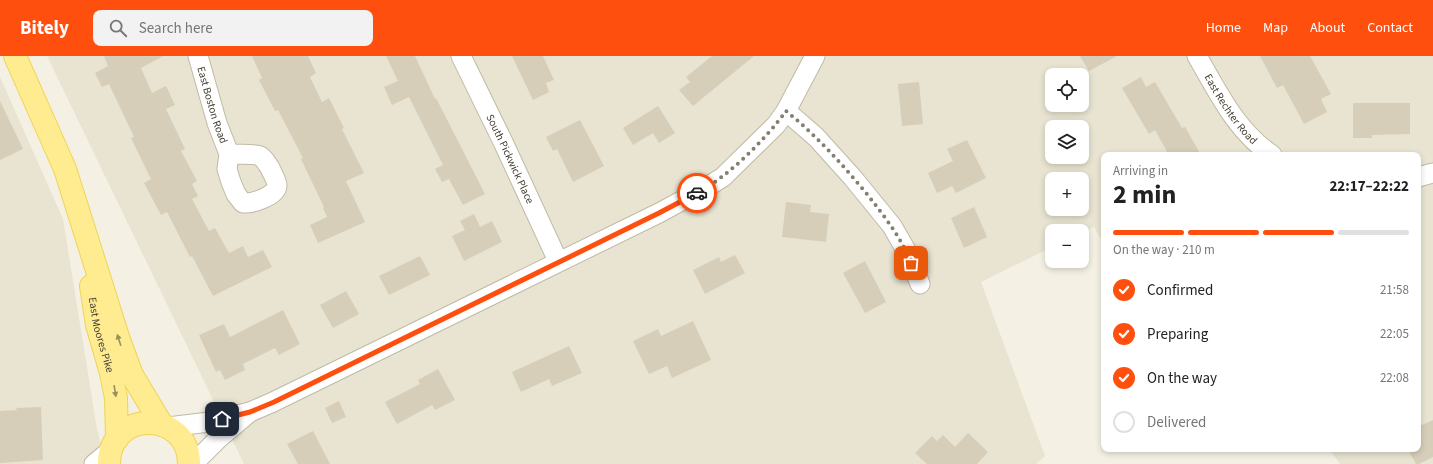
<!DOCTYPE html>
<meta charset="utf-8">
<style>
body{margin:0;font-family:"Source Sans 3",sans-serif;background:#f2f2f2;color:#222;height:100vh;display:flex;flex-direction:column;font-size:15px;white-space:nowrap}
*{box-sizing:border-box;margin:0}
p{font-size:13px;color:#767676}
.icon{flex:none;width:22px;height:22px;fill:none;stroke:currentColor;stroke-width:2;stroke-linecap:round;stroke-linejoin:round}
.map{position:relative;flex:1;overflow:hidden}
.side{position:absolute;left:1101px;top:96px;width:320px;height:300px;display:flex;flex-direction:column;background:#fff;border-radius:8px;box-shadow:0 2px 6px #0003}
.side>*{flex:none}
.tools{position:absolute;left:1045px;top:12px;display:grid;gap:8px}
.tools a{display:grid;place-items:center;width:44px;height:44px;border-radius:8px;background:#fff;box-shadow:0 2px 6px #0003;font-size:20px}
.pin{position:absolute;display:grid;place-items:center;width:34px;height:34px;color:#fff;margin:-17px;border-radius:8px;box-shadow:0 2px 6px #0006}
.courier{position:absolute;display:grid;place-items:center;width:40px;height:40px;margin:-20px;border:3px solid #ff4f0f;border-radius:50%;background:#fff;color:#222;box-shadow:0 1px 5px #0007}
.head em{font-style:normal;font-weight:700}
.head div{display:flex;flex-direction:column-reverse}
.head{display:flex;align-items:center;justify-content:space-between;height:68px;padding:0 12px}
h1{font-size:26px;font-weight:700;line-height:30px}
.bar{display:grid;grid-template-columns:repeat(4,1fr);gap:6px 4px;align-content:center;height:48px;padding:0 12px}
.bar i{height:5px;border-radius:3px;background:#e0e0e0}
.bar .on{background:#ff4f0f}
.bar p{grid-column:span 4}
ol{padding:0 12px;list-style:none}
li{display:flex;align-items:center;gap:12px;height:44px}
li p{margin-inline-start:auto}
li .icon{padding:4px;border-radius:50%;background:#ff4f0f;color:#fff;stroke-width:4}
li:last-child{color:#767676}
li i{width:22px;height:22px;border:2px solid #e0e0e0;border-radius:50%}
header{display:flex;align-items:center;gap:24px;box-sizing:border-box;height:56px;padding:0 20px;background:#ff4f0f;color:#fff}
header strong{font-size:19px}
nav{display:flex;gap:22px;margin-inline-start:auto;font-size:14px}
.search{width:280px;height:36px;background:#f2f2f2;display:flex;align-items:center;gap:10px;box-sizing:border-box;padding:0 14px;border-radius:8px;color:#767676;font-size:15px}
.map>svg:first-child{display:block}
.residential{fill:#e8e4d1;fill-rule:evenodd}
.building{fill:#d6ceb8}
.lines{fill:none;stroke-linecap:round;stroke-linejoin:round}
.minor-casing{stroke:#c0baa5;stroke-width:21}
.major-casing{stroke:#efd356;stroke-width:24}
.minor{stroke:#fff;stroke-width:19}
.major{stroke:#ffec91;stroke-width:22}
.oneway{fill:#998e5d}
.done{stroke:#837f71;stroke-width:4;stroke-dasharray:0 7.2}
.route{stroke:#ff4f0f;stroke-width:5}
.labels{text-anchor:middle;stroke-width:4;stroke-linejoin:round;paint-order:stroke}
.street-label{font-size:11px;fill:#464133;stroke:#fff}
</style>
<header>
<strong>Bitely</strong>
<div class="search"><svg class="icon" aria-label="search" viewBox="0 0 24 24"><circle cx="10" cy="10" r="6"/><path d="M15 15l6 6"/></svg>Search here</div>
<nav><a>Home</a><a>Map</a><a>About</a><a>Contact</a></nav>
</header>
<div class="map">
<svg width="1433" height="408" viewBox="0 0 1433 408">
<rect width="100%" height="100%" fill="#f4f1e4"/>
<!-- residential -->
<g class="residential">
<path d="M 47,0 L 1433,0 L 1433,408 L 1340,408 L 1329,393 L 1418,393 L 1418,99 L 1104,99 L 1104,188 L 1094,171 L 1082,177 L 1082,175 L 1052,175 L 1052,191 L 981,226 L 1045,400 L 1036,408 L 244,408 ZM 1052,19 L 1082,19 L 1082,49 L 1052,49 ZM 1052,71 L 1082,71 L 1082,101 L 1052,101 ZM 1052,123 L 1082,123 L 1082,153 L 1052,153 Z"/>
<polygon points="0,21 63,163 97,373 106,408 0,408"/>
</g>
<!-- building -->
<g class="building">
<polygon points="104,0 163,0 141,12 152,37 166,30 175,49 166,53 185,93 181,95 197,125 192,128 198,140 192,143 209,175 215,172 229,197 243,190 248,201 263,194 272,211 213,240 192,200 190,201 167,156 161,159 144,127 151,123 131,82 134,81 109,28 102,31 95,17 108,10"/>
<polygon points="252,0 308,0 316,17 310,21 322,46 329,42 344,72 342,73 364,117 346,125 365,166 318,187 310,169 327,161 323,152 324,151 301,103 303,102 278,54 275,55 259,24 262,22"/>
<polygon points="386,0 415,0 435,43 436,42 485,138 463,149 449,123 442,126 435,113 443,109 409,41 392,49 384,31 398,25"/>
<polygon points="512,0 543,0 554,24 546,27 549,36 533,44"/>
<polygon points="712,0 754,0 693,50 679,34 690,26 686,21"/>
<polygon points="1080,0 1117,0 1089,15"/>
<polygon points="1260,0 1310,0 1331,38 1321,43 1327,56 1304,68 1283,29 1277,32"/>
<polygon points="1141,21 1146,31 1155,26 1182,72 1185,71 1201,99 1169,99 1155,74 1149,78 1122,32"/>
<polygon points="919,26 923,68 902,70 898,28"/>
<polygon points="0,45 23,93 0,104"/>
<polygon points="1353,47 1410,47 1410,78 1372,79 1372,82 1353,82"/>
<polygon points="658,50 675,77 659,87 653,77 633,89 623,72"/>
<polygon points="580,64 604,110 573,126 557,93 553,95 546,81"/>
<polygon points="967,84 986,122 956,137 952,130 937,137 928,117 953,105 947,93"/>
<polygon points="786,146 811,149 810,156 829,158 826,186 782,181"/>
<polygon points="974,151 987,181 964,192 951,162"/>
<polygon points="474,158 480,171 492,165 502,186 464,205 452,180 465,174 460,165"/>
<polygon points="735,199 745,217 705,238 693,214 719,201 721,206"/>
<polygon points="420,200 430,219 389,239 379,220"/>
<polygon points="865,205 886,246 865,257 843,217"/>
<polygon points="346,235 359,258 333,272 320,249"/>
<polygon points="283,254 300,288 279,299 275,292 243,308 245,314 225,324 220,314 216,316 199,279 224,268 230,281"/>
<polygon points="693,265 711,304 672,322 667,310 649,318 633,285 658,273 661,280"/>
<polygon points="569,290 582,317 552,330 549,323 521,336 512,316"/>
<polygon points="438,313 455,344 435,354 432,349 397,368 385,346 420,328 418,324"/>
<polygon points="339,345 346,361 332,367 325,352"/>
<polygon points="41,351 43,404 0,407 0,355 17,354 16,352"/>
<polygon points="1433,364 1433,401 1419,408 1416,408 1408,393 1418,393 1418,371"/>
<polygon points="313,375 330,408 298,408 287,388"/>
<polygon points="968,377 988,396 977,408 927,408 915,397 932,380 937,385 943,379 955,391"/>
</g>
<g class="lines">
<!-- minor casing -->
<g class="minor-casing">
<g id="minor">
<path id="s1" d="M 198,0 L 217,67 L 229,98 L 227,113 L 231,126 L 236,138 L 243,147 C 252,148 276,140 277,130 C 277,124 272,117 270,112 C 267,108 265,103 260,100 C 253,97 237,99 229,98"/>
<path id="s2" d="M 461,0 L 504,88 L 558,205"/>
<path id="s3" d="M 1197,0 C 1218,36 1236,75 1272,99"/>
<polyline points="786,55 816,81 853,122 892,170 907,196 920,228"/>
<polyline points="1418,121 1433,117"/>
<polyline points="250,356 273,346 659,157 707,131 723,121 776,69 786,55 815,0"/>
<polyline points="168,371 209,366 250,356 218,383 193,408"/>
<polyline points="94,408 110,395"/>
</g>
</g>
<!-- major casing -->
<g class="major-casing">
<g id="major">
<polyline points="15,0 65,113 119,284 132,319 162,369"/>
<path id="s4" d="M 91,230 L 97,269 L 111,317 L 116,342 L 117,383"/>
<path d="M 109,408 C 109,353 189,354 189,408"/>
</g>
</g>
<!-- minor -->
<use href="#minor" class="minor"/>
<!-- major -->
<use href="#major" class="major"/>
</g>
<!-- one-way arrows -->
<defs><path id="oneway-solid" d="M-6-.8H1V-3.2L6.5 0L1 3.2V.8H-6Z"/></defs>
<g class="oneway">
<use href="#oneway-solid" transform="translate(119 284) rotate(-108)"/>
<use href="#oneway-solid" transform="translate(115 335) rotate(81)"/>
</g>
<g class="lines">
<!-- done -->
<path class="done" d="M 697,137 C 729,120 765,84 786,55 C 816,79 842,108 867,138 C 884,160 901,181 911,207"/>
<!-- route -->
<polyline class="route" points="222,363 250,356 274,346 659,157 697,137"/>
</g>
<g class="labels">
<!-- street labels -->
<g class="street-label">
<text dy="4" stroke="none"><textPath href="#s1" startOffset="51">East Boston Road</textPath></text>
<text dy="4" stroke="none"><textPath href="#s3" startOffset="63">East Rechter Road</textPath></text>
<text dy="4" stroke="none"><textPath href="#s2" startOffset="114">South Pickwick Place</textPath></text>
<text dy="4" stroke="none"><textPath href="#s4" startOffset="50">East Moores Pike</textPath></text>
</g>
</g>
</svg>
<div class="tools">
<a><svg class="icon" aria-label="locate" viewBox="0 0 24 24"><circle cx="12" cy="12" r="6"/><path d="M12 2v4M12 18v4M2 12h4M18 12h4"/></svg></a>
<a><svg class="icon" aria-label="layers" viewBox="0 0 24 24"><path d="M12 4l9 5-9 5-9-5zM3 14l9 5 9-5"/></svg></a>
<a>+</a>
<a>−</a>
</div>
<div class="pin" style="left:911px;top:207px;background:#ea580c"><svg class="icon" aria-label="bag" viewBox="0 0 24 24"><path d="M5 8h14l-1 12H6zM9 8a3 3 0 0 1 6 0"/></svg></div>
<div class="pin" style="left:222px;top:363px;background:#1f2937"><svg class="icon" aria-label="home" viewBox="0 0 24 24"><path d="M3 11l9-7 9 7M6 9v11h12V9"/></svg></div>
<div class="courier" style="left:697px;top:137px"><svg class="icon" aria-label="car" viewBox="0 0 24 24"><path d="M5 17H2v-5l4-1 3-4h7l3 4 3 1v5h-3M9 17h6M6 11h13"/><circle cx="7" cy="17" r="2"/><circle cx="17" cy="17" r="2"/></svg></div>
<section class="side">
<div class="head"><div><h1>2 min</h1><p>Arriving in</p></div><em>22:17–22:22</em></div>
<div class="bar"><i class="on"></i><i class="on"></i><i class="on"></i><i></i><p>On the way · 210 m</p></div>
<ol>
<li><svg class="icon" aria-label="check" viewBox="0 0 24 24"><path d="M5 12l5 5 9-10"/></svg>Confirmed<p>21:58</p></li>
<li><svg class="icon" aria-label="check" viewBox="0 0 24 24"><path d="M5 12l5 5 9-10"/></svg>Preparing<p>22:05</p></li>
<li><svg class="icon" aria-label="check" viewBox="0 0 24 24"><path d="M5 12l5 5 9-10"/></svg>On the way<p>22:08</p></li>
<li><i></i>Delivered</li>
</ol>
</section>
</div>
